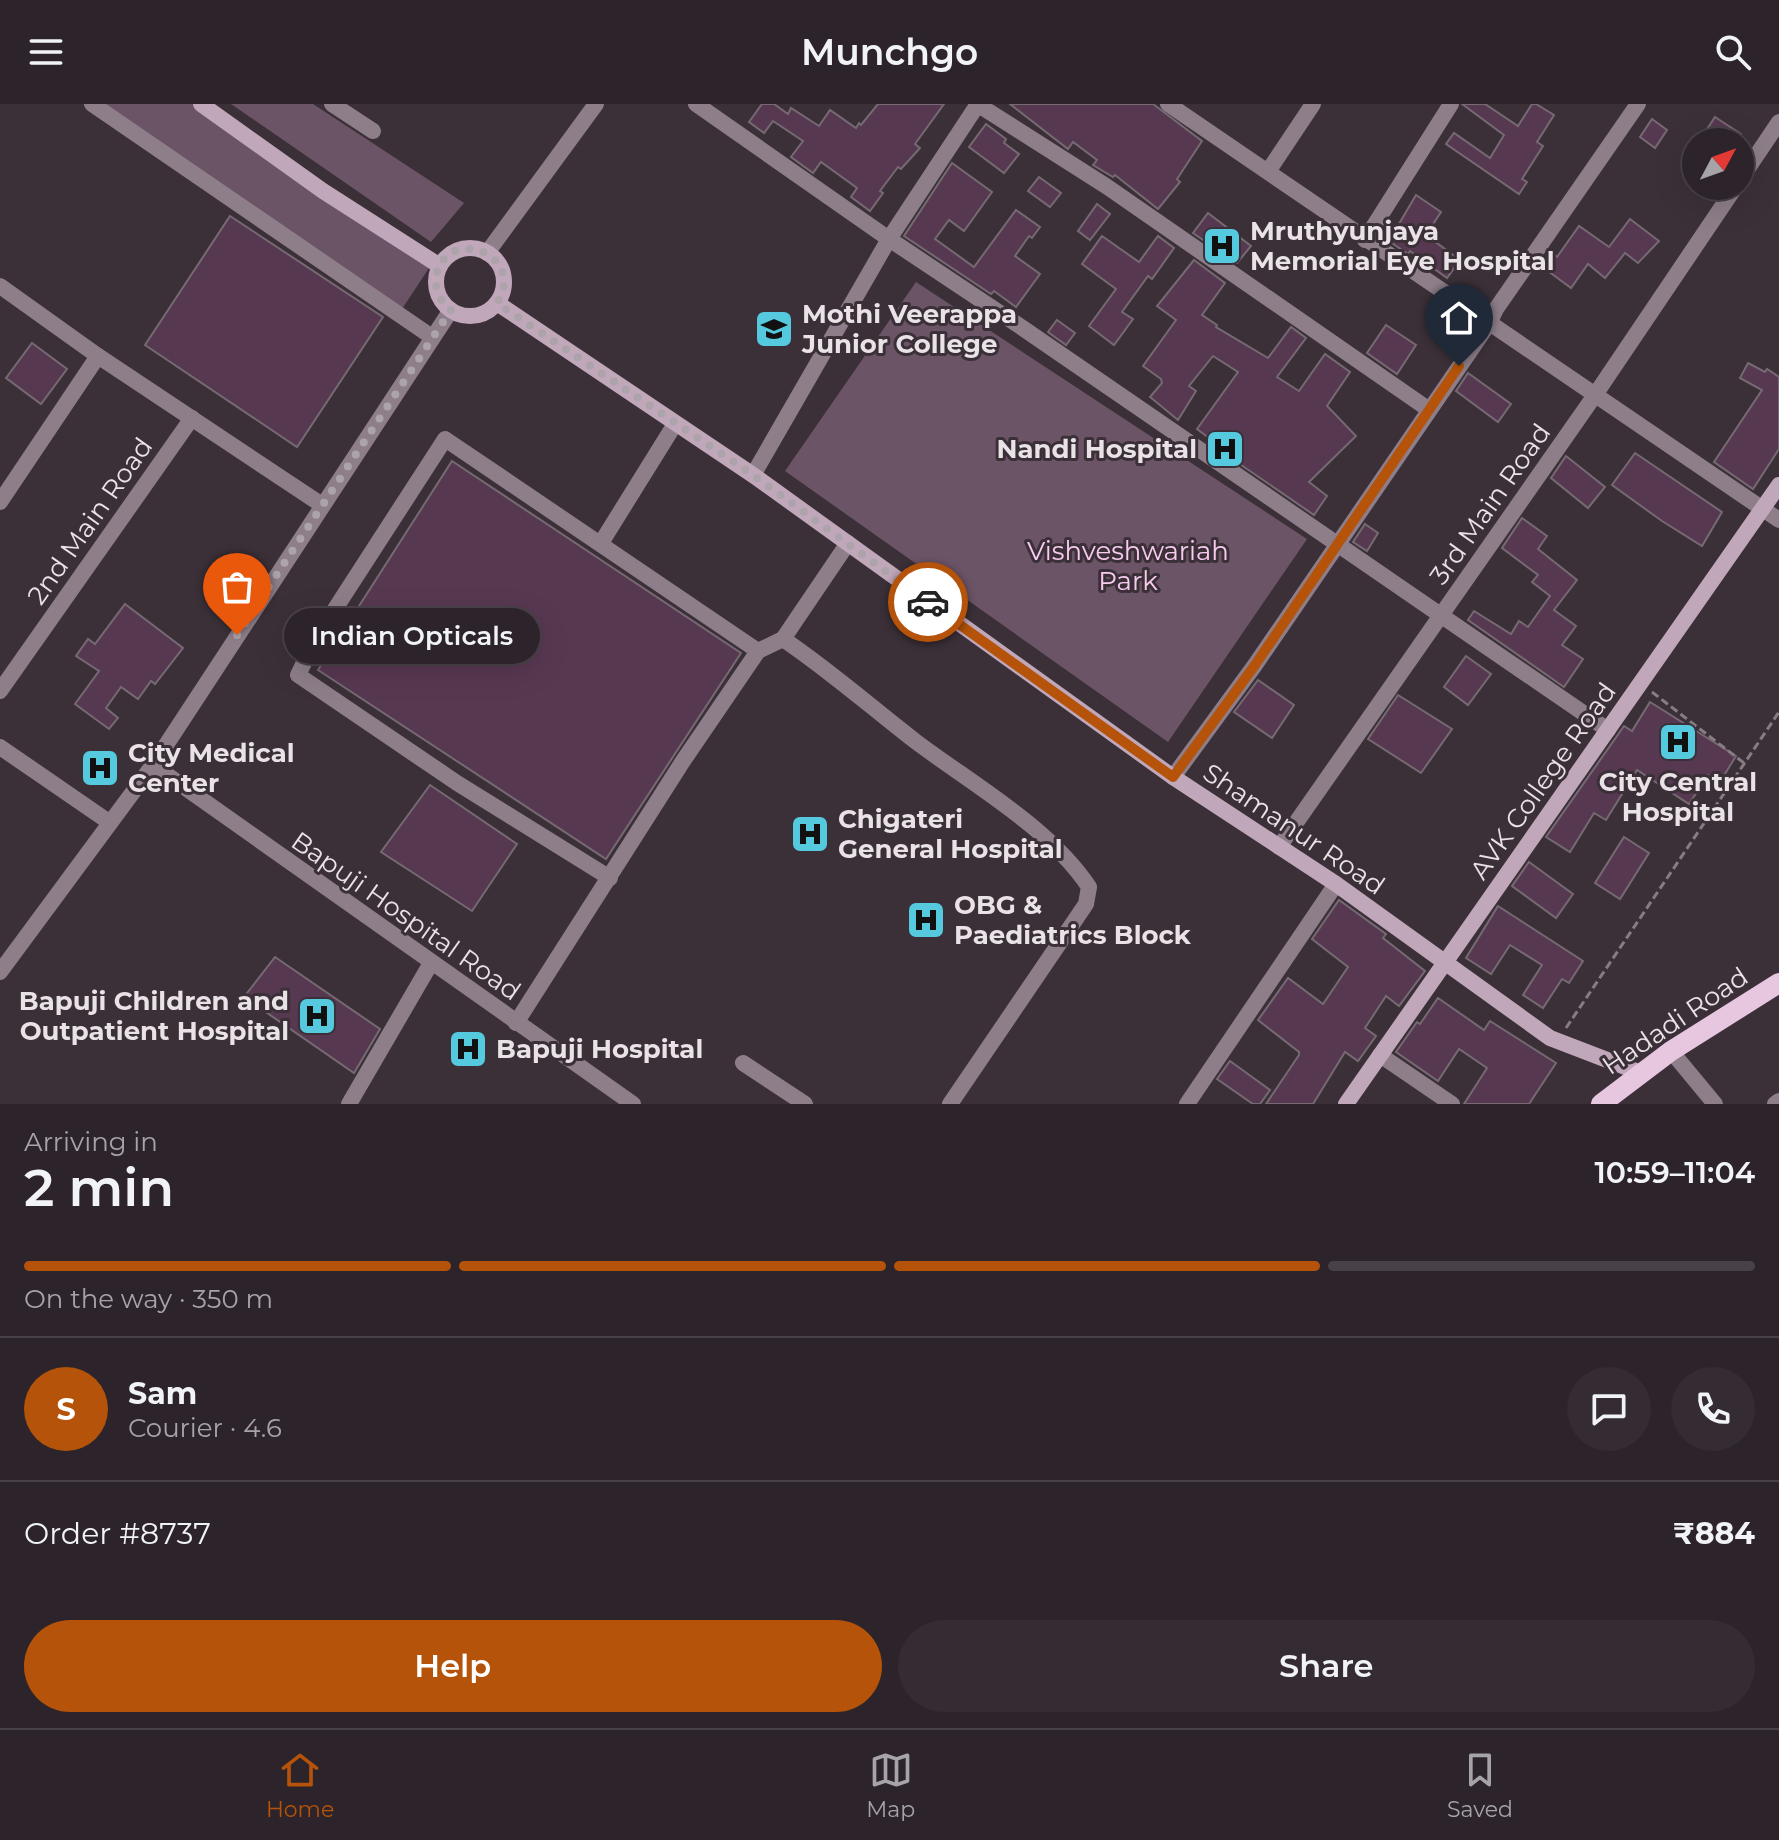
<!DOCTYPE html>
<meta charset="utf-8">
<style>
body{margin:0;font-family:Montserrat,sans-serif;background:#342c32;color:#f1f3f6;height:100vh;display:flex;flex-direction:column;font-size:30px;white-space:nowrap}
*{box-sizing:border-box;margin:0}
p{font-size:26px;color:#a6a4a8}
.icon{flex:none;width:44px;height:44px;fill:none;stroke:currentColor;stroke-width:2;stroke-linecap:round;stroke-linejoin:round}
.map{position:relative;height:1000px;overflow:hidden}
.panel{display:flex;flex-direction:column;background:#2c242a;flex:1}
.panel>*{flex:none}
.needle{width:52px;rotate:49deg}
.tools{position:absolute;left:1682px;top:24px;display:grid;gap:16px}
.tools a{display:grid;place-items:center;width:72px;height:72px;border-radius:50%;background:#2c242a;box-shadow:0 8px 32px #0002,0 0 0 2px #484147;font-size:40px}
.pin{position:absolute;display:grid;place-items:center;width:68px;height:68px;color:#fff;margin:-82px -34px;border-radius:50% 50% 50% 0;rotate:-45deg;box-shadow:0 0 8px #0007}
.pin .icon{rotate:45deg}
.courier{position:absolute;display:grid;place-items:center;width:80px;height:80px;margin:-40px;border:6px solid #b45309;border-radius:50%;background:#fff;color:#222;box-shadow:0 2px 10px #0007}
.bubble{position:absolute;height:56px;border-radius:28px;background:#2c242a;box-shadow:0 8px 32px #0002,0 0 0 2px #484147;font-size:26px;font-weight:600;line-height:56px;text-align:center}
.overview em{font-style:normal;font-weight:600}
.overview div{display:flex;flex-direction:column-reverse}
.overview{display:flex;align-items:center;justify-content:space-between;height:136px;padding:0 24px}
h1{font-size:52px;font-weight:600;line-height:60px}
.bar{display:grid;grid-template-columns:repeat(4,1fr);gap:12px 8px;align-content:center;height:96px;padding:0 24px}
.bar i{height:10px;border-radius:6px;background:#484147}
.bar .on{background:#b45309}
.bar p{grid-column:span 4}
.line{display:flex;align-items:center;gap:20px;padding:0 24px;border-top:2px solid #484147}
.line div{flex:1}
.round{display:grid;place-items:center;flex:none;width:84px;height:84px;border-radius:42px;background:#342c32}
.cta{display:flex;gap:16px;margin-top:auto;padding:16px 24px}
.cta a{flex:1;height:92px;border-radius:48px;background:#b45309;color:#fff;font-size:32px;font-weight:600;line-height:92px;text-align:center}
.cta a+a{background:#342c32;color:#f1f3f6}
header{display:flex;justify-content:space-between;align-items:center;height:104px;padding:0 24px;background:#2c242a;font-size:36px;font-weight:600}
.dock{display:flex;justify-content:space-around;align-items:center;height:112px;border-top:2px solid #484147;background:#2c242a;font-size:22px;color:#a6a4a8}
.dock a{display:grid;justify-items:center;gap:4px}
.dock .on{color:#b45309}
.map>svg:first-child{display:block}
.green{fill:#6c5467}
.building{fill:#573851;stroke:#756972;stroke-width:2}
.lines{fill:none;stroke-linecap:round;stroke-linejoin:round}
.path{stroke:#867d84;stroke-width:3;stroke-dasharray:8 4;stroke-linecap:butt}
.minor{stroke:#8d7e8a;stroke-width:16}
.tertiary{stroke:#8d7e8a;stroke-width:16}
.secondary{stroke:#c0a7ba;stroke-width:16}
.primary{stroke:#e7c7e0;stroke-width:20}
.done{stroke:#aca4aa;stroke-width:8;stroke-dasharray:0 14.4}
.route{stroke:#b45309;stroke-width:10}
.labels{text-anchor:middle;stroke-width:6;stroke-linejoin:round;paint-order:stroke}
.poi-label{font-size:26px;font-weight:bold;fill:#e9e2e7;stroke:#3b3038;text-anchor:start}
.street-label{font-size:26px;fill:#e9e2e7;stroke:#3b3038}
.park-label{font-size:26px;fill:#f9cbef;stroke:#3b3038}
</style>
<header><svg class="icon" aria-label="menu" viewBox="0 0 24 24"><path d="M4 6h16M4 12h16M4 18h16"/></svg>Munchgo<svg class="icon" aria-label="search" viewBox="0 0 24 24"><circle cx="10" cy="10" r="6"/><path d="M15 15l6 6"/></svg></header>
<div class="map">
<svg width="1779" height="1000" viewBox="0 0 1779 1000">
<rect width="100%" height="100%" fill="#3b3038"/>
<!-- green -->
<g class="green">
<polygon points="100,0 198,0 431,161 402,205"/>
<polygon points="231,0 313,0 464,99 431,138"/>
<polygon points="916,178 1307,435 1168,638 785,367"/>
</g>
<!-- building -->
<g class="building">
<polygon points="762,0 774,0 788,10 791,4 819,22 830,6 856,24 859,19 861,21 878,0 944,0 915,40 920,44 901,65 898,63 880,87 883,89 870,107 851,93 857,84 821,58 813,69 791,53 803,37 773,17 764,29 749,18"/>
<polygon points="1010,0 1153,0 1202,37 1177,75 1180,78 1158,105 1115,71 1113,73 1093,61 1097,56 1073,38 1068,45"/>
<polygon points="1462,0 1485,0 1518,22 1532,0 1536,0 1554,11 1537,38 1543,42 1522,75 1527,78 1519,90 1446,40 1454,29 1490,54 1504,31"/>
<polygon points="1715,13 1741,30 1736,38 1710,38 1702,33"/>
<polygon points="1652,15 1667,26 1655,44 1640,33"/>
<polygon points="986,20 1006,35 1004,39 1019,50 1004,69 969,43"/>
<polygon points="952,59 992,88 964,127 949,116 935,135 974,163 1016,106 1040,123 1032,134 1029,132 1015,152 1040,170 1016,203 994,187 991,190 904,132"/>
<polygon points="1039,73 1061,89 1050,103 1028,87"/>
<polygon points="1416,91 1441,108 1426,131 1460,156 1447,174 1410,147 1408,150 1389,137"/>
<polygon points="1097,100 1110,110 1090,136 1078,127"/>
<polygon points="1208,109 1251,142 1237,159 1193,129"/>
<polygon points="230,112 383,213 297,343 145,241"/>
<polygon points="1630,115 1659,137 1638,159 1625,149 1605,174 1588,160 1571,184 1540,161 1550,147 1557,153 1579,122 1609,143"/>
<polygon points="1102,132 1139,158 1158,132 1174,144 1152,175 1148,172 1122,208 1133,215 1114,241 1089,222 1116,185 1082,160"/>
<polygon points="1194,156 1225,179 1202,211 1217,221 1216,223 1268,254 1291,223 1306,234 1277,273 1299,287 1325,250 1350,268 1327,302 1356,332 1309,378 1327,392 1314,411 1215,343 1217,340 1197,325 1238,268 1213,252 1189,282 1196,287 1178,316 1150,293 1162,279 1161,275 1143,262 1176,216 1157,202"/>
<polygon points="1057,216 1075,229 1066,241 1048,228"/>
<polygon points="1386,221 1416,241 1397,270 1367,249"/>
<polygon points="32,239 67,265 41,300 6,274"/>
<polygon points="1748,259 1765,268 1767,265 1779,273 1779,345 1753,385 1714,358 1762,286 1740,274"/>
<polygon points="1468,269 1511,300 1498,318 1456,287"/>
<polygon points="1635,349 1722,408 1702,442 1662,417 1612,381"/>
<polygon points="1566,352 1605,383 1588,404 1551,374"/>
<polygon points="452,357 741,549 606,755 318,566"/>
<polygon points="1522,414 1547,432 1538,445 1577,476 1554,506 1576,522 1562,541 1583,555 1564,583 1468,516 1474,507 1511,530 1519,517 1528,523 1550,492 1532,478 1538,471 1502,444"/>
<polygon points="1365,420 1378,429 1367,447 1353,438"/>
<polygon points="125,500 183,544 155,580 151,577 138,595 121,583 106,604 118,614 109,625 75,600 99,567 76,552 88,535 95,540"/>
<polygon points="1466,552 1491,570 1468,601 1444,583"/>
<polygon points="1258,576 1294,601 1272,634 1234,608"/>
<polygon points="1398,591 1452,625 1421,669 1368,635"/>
<polygon points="1650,598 1736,652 1720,678 1708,671 1689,700 1637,666 1606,716 1594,709 1570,748 1546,733 1624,622 1632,627"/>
<polygon points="430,681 517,740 472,807 381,748"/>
<polygon points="1624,733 1649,749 1620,795 1595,779"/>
<polygon points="1529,758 1573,790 1556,814 1512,782"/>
<polygon points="1339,796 1386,830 1383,834 1425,867 1399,902 1386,892 1365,924 1376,932 1358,957 1345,948 1313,1000 1266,1000 1299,951 1299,948 1258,916 1288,874 1323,900 1348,863 1312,835"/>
<polygon points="1498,802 1583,857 1569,879 1562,875 1543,904 1523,891 1542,861 1510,841 1491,870 1466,854"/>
<polygon points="275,853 380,925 354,969 244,893"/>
<polygon points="1438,894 1484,926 1490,917 1556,959 1529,1000 1464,1000 1487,964 1459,945 1438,977 1396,948 1417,918 1420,920"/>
<polygon points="1230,957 1270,986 1260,1000 1253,1000 1217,975"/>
</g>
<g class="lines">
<!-- path -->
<g class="path">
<polyline points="1652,588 1744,659"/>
<polyline points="1566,924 1779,608"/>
</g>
<!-- minor -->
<g class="minor">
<polyline points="92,0 432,233"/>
<polyline points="332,0 373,27"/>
<polyline points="696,0 889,135 1024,225 1608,626"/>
<polyline points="977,0 1106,82 1428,305"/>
<polyline points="1168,0 1779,416"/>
<polyline points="1269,66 1313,0"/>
<polyline points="1740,76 1779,18"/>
<polyline points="1365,136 1451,0"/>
<polyline points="0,182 98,252 322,401"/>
<polyline points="0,398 98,252"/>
<polyline points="601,439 675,320"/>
<path d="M 848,439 L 783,535 C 829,566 871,603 915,637 C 972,680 1049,723 1089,783 L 1086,800 L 950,1000"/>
<polyline points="0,587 192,314"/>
<polyline points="0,643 109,718"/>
<polyline points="153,661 633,1000"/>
<polyline points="1173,673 1255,561 1490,218 1496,205 1638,0"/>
<polyline points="1279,743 1595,291 1736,82"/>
<polyline points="610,774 457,679 298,571 315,536 445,335 758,547 783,535"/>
<polyline points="516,919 683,657 758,547"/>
<polyline points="1671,947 1715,1000"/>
<polyline points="1380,951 1452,1000"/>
<polyline points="743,959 805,1000"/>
<polyline points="349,1000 431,859"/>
<polyline points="1187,1000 1336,780"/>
<polyline points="1775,1000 1779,997"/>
</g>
<!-- tertiary -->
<g class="tertiary">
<polyline points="487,149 596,0"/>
<polyline points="753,371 889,135 978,0"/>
<polyline points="0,868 153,661 451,206"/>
</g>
<!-- secondary -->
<g class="secondary">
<polyline points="201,0 323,87 440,162"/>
<circle cx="470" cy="178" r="34"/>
<polyline points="497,199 753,371 1173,673 1336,780 1550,934 1641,969"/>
<polyline points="1346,1000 1779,381"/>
</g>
<!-- primary -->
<polyline class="primary" points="1601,1000 1671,947 1779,879"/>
</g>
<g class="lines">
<!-- done -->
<path class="done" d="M 237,531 L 451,206 C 441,198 435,187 436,174 C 442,121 529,147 497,199 L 753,371 L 928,498"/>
<!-- route -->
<polyline class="route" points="928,498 1173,673 1255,561 1459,262"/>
</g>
<!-- icons -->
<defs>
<g id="hospital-square" transform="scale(2)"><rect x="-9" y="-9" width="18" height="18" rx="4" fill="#55cadf" stroke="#3b3038"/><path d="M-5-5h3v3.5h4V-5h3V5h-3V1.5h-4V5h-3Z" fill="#111"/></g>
<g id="university-square" transform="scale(2)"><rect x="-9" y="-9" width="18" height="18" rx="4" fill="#55cadf" stroke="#3b3038"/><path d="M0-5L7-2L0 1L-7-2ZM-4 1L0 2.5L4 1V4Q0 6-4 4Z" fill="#111"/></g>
</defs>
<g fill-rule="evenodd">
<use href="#hospital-square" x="1222" y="142"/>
<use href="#university-square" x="774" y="225"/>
<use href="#hospital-square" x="1225" y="345"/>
<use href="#hospital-square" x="1678" y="638"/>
<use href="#hospital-square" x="100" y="664"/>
<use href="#hospital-square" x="810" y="730"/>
<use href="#hospital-square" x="926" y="816"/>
<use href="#hospital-square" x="317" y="912"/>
<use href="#hospital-square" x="468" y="945"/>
</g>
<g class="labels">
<!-- poi labels -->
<g class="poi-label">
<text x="1250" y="136">Mruthyunjaya<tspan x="1250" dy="30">Memorial Eye Hospital</tspan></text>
<text x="802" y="219">Mothi Veerappa<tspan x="802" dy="30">Junior College</tspan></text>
<text x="1197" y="354" text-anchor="end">Nandi Hospital</text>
<text x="128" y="658">City Medical<tspan x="128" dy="30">Center</tspan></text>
<text x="1678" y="687" text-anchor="middle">City Central<tspan x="1678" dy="30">Hospital</tspan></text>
<text x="838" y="724">Chigateri<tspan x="838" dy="30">General Hospital</tspan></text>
<text x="954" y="810">OBG &amp;<tspan x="954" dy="30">Paediatrics Block</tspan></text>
<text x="289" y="906" text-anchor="end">Bapuji Children and<tspan x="289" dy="30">Outpatient Hospital</tspan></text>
<text x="496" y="954">Bapuji Hospital</text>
</g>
<!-- street labels -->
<g class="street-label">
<text transform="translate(1490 400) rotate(-55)" y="9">3rd Main Road</text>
<text transform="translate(90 417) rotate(-55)" y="9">2nd Main Road</text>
<text transform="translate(1543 677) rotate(-55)" y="9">AVK College Road</text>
<text transform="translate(1294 725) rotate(34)" y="9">Shamanur Road</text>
<text transform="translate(406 812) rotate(35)" y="9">Bapuji Hospital Road</text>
<text transform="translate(1675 917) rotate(-34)" y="9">Hadadi Road</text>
</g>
<!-- park labels -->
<g class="park-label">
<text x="1128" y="456">Vishveshwariah<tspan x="1128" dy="30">Park</tspan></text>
</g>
</g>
</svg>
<div class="tools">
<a><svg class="needle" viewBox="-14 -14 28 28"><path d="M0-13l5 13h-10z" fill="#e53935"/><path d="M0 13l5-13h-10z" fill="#a6a4a8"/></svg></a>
</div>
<div class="pin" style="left:237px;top:531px;background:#ea580c"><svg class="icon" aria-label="bag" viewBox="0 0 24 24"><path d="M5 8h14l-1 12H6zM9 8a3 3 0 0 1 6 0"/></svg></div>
<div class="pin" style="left:1459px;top:262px;background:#1f2937"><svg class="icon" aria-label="home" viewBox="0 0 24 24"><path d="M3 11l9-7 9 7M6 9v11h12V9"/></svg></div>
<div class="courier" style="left:928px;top:498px"><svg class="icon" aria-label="car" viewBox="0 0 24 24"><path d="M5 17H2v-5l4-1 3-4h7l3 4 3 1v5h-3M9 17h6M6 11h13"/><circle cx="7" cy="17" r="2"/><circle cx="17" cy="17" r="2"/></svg></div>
<div class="bubble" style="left:284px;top:504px;width:256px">Indian Opticals</div>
</div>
<section class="panel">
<div class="overview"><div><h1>2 min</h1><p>Arriving in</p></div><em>10:59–11:04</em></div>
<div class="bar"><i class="on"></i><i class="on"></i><i class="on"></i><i></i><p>On the way · 350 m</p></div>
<div class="line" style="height:144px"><b class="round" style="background:#b45309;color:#fff">S</b><div><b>Sam</b><p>Courier · 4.6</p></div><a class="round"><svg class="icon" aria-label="chat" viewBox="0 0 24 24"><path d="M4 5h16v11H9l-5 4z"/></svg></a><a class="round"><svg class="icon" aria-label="phone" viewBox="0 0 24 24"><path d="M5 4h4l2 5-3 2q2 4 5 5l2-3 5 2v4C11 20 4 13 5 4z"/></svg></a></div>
<div class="line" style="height:104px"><div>Order #8737</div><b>₹884</b></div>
<div class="cta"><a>Help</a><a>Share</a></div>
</section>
<nav class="dock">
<a class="on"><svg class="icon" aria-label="home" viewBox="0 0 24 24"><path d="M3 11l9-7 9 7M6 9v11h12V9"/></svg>Home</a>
<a><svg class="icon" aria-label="map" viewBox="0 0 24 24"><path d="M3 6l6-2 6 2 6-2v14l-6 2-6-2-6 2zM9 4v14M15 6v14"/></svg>Map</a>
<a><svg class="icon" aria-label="saved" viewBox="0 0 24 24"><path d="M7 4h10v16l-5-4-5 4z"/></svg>Saved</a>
</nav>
